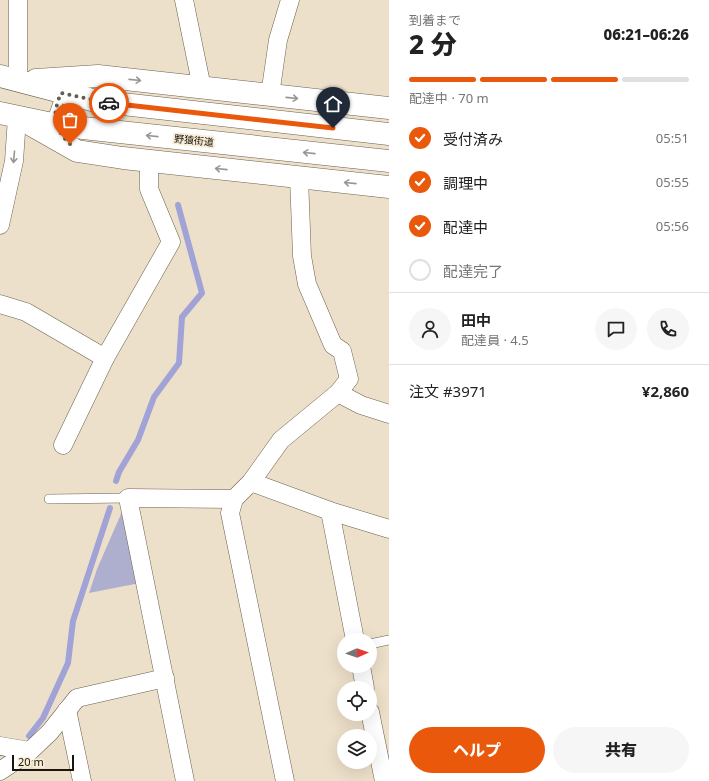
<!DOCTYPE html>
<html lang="ja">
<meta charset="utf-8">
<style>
body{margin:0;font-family:"Noto Sans","Noto Sans JP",sans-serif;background:#f6f6f6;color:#222;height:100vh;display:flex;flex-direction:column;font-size:15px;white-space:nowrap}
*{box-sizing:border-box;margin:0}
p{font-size:13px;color:#767676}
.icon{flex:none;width:22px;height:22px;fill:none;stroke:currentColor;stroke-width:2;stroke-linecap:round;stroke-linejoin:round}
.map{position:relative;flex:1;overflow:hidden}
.sheet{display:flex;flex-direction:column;background:#fff;width:320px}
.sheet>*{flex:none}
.needle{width:26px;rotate:88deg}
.tools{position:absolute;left:337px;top:633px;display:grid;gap:8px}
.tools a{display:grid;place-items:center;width:40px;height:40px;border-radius:50%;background:#fff;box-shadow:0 4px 16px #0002;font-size:20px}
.scale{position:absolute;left:12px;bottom:10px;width:62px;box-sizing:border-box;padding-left:4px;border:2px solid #1a160e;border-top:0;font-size:11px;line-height:14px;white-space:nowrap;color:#1a160e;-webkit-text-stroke:3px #faeed7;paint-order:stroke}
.pin{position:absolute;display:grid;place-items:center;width:34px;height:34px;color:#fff;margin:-41px -17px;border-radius:50% 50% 50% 0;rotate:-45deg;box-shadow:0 0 4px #0007}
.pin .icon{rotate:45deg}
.courier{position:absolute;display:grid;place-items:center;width:40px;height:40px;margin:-20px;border:3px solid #ea580c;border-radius:50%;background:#fff;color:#222;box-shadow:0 1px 5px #0007}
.head em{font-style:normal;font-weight:800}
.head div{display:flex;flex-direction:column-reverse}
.head{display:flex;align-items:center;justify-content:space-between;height:68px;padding:0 20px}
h1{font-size:26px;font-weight:800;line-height:30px}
.bar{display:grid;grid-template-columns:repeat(4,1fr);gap:6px 4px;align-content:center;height:48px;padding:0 20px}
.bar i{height:5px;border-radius:3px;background:#e0e0e0}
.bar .active{background:#ea580c}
.bar p{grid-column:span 4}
.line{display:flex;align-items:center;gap:10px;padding:0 20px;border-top:1px solid #e0e0e0}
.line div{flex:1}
.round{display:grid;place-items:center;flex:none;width:42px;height:42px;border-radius:21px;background:#f6f6f6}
ol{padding:0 20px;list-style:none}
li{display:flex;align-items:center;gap:12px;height:44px}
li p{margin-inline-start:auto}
li .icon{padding:4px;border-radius:50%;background:#ea580c;color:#fff;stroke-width:4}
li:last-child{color:#767676}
li i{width:22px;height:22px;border:2px solid #e0e0e0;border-radius:50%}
.button{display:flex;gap:8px;margin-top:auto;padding:8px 20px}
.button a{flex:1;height:46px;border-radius:24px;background:#ea580c;color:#fff;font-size:16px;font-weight:800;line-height:46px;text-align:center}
.button a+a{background:#f6f6f6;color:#222}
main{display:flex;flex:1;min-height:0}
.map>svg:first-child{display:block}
.green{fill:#aeafcf}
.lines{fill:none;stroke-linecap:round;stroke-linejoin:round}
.stream{stroke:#a1a2d6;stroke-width:6}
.service-casing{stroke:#6c614e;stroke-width:10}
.minor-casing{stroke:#6c614e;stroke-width:19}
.primary-casing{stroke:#6c614e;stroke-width:23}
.service{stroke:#fff;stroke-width:9}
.minor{stroke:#fff;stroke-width:18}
.primary{stroke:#fff;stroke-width:22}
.oneway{stroke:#989693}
.done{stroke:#645d50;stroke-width:4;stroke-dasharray:0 7.2}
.route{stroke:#ea580c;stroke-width:5}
.labels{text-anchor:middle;stroke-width:4;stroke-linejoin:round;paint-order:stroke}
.street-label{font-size:10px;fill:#1a160e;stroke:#faeed7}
</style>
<main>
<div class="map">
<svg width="389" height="781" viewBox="0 0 389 781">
<rect width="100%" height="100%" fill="#ede0ca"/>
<!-- green -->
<polygon class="green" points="128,498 145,582 89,593 97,569"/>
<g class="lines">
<!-- stream -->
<g class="stream">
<polyline points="116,481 119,472 138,440 154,397 179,363 182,317 202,293 178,205"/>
<polyline points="29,736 43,718 68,663 73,621 110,508"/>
</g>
<!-- service casing -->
<g class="service-casing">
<g id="service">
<polyline points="57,125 54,114 62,91"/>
<polyline points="49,499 128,498"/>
<polyline points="370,644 389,640"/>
</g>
</g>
<!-- minor casing -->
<g class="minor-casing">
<g id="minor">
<polyline points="184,0 202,88"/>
<polyline points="18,81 18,0"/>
<polyline points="270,95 278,40 290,0"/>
<polyline points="0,225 14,161 17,118"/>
<polyline points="0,304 26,312 105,358 63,445"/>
<polyline points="105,358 171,242 149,189 149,161"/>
<polyline points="338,393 361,405 389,414"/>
<polyline points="251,482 330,511 389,529"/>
<polyline points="234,499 230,513 285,781"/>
<polyline points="330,511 355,640"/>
<polyline points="361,666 365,688"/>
<polyline points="67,710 82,781"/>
<polyline points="370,712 384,781"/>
<polyline points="0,746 30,751 50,732 77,698 165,678"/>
<polyline points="0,771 30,751"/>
<polyline points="185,781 128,498 234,499 251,482 281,440 338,393 349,379 342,351 333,345 307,284 302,256 299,177"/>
</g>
</g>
<!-- primary casing -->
<g class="primary-casing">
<g id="primary">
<polyline points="0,76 96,101 389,134"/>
<polyline points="36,80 98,76 389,108"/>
<polyline points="0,113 57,125 92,129 389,161"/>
<polyline points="33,126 77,151 123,158 389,187"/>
</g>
</g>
<!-- service -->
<use href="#service" class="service"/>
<!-- minor -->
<use href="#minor" class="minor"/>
<!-- primary -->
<use href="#primary" class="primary"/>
</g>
<!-- one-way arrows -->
<defs><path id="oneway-shaft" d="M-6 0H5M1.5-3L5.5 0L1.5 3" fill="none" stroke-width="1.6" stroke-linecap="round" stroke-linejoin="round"/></defs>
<g class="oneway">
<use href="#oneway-shaft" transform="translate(135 80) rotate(6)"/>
<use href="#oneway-shaft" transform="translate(292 98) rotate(6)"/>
<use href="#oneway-shaft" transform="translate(152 136) rotate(-174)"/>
<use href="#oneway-shaft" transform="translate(309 153) rotate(-174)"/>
<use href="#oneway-shaft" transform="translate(14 157) rotate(95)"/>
<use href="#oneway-shaft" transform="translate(221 169) rotate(-174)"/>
<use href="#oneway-shaft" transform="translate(350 183) rotate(-174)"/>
</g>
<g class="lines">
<!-- done -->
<path class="done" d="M 70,144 C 53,127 52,115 61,93 L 109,103"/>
<!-- route -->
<polyline class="route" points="109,103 333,128"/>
</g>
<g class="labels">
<!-- street labels -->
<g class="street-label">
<text transform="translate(194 140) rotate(6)" y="4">野猿街道</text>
</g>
</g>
</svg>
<div class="tools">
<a><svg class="needle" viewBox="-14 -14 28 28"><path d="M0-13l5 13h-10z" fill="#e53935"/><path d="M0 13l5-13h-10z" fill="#767676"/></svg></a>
<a><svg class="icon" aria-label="locate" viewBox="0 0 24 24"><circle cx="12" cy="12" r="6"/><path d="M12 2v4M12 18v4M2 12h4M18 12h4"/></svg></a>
<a><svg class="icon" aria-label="layers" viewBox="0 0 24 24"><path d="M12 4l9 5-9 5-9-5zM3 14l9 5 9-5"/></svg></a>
</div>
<div class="scale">20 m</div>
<div class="pin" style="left:70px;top:144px;background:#ea580c"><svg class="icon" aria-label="bag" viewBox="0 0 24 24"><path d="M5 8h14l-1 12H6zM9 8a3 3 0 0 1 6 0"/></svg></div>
<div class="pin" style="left:333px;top:128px;background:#1f2937"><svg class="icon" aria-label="home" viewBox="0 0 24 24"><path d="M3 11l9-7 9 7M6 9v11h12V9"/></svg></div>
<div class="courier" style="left:109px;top:103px"><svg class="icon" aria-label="car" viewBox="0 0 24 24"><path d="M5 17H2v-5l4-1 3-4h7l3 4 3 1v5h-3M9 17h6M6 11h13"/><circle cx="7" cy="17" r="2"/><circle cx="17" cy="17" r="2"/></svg></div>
</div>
<section class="sheet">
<div class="head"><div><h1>2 分</h1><p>到着まで</p></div><em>06:21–06:26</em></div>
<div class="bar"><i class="active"></i><i class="active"></i><i class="active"></i><i></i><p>配達中 · 70 m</p></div>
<ol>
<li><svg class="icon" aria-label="check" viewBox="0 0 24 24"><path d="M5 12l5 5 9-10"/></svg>受付済み<p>05:51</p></li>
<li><svg class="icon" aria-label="check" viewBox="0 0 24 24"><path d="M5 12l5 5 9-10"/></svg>調理中<p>05:55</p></li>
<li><svg class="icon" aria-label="check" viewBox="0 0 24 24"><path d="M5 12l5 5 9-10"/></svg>配達中<p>05:56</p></li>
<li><i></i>配達完了</li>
</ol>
<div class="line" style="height:72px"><a class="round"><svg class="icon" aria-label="person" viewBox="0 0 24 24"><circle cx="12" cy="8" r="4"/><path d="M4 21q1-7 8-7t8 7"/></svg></a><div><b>田中</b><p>配達員 · 4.5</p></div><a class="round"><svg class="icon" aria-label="chat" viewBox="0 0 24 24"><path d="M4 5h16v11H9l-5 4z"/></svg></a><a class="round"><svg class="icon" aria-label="phone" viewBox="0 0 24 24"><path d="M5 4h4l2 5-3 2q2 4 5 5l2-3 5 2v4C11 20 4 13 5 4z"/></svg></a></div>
<div class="line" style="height:52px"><div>注文 #3971</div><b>¥2,860</b></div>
<div class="button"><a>ヘルプ</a><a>共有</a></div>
</section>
</main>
